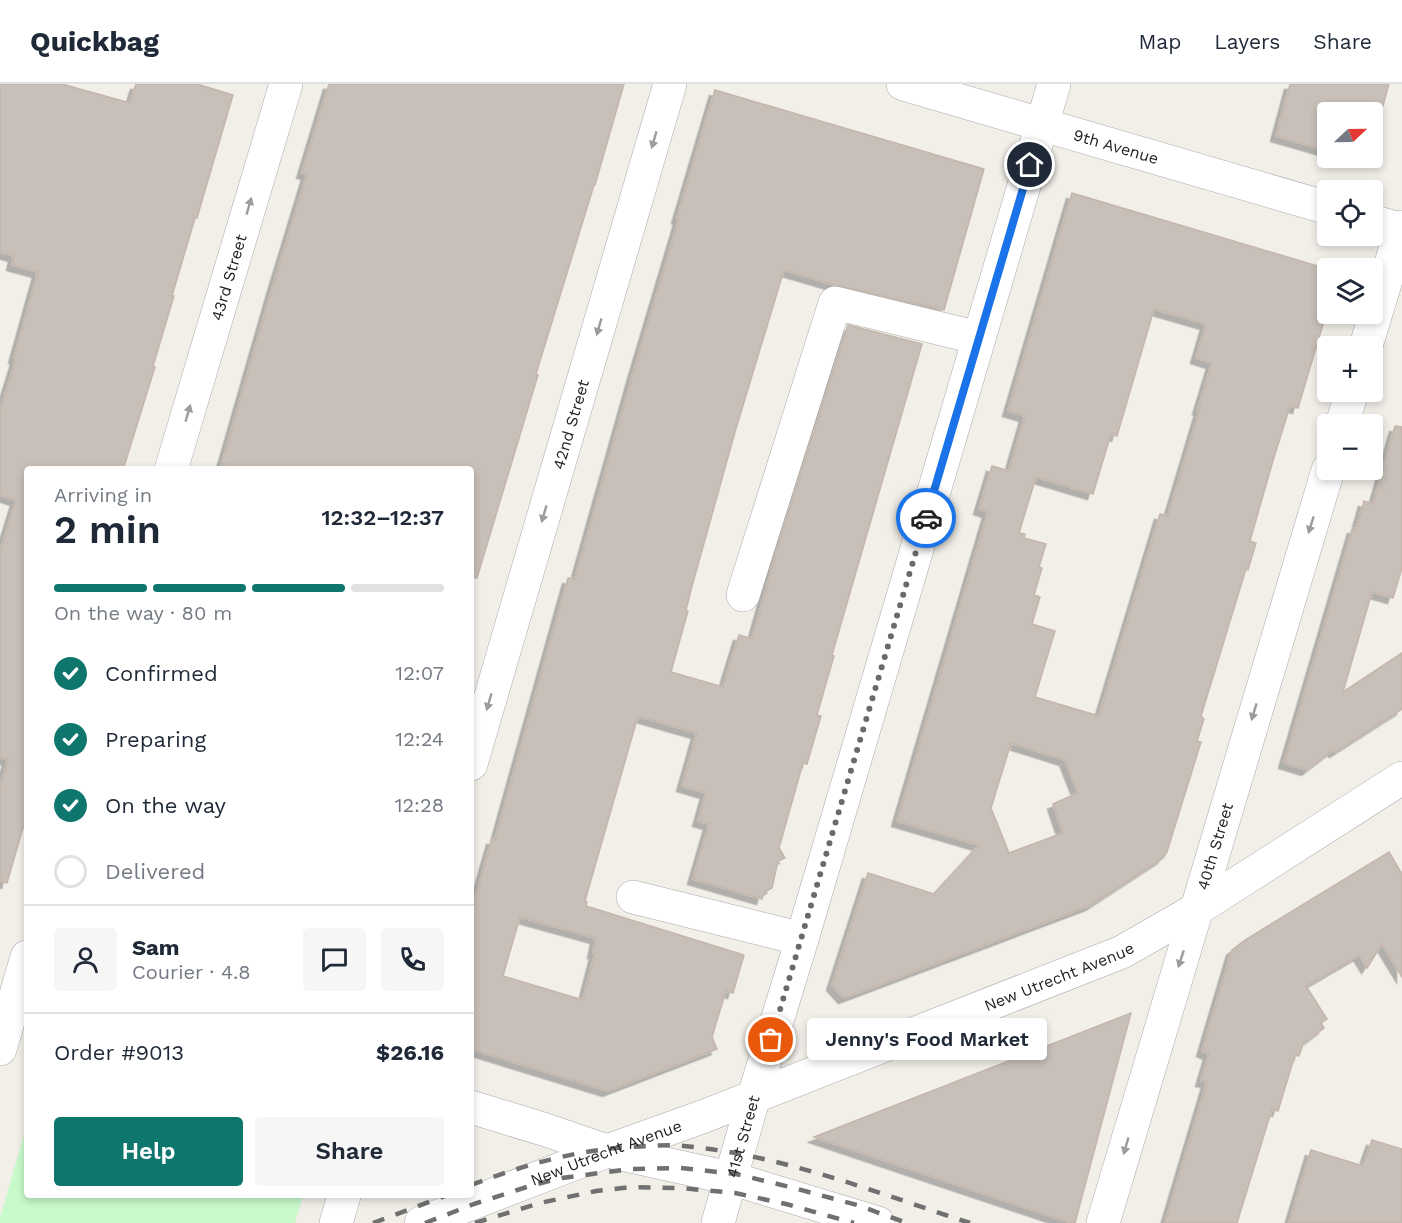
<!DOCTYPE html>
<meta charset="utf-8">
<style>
body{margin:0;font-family:"Work Sans",sans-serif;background:#f6f6f7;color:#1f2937;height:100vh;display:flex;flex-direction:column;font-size:22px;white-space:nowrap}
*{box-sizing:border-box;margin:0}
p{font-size:20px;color:#747a83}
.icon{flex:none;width:33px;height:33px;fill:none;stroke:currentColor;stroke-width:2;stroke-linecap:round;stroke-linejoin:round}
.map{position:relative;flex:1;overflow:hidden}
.panel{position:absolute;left:24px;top:382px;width:450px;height:732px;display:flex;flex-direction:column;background:#fff;border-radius:6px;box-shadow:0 3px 9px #0003}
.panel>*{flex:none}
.needle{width:39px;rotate:68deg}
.buttons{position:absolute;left:1317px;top:18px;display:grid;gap:12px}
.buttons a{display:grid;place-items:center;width:66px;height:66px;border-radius:6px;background:#fff;box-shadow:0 3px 9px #0003;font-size:30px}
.pin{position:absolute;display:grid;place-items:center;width:51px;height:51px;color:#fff;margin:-26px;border:3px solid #fff;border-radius:50%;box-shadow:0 2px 6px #0007}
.courier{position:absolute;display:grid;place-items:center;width:60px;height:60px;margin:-30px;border:4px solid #1a73e8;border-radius:50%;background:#fff;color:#222;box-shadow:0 2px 8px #0007}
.bubble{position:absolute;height:42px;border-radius:6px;background:#fff;box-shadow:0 3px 9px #0003;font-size:20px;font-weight:600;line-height:42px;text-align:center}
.summary em{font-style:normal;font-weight:600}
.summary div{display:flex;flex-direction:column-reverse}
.summary{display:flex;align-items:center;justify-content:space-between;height:102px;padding:0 30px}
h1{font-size:39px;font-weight:600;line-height:45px}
.bar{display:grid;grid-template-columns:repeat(4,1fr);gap:9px 6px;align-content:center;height:72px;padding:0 30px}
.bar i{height:8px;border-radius:4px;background:#e0e1e3}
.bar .on{background:#0f766e}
.bar p{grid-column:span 4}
.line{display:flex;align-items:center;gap:15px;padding:0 30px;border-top:2px solid #e0e1e3}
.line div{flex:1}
.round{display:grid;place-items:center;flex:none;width:63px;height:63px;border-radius:6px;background:#f6f6f7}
ol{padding:0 30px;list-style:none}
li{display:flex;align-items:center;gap:18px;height:66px}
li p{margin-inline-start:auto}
li .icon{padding:6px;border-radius:50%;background:#0f766e;color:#fff;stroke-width:4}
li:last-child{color:#747a83}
li i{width:33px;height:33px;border:3px solid #e0e1e3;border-radius:50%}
.action{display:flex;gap:12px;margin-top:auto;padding:12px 30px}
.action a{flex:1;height:69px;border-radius:6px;background:#0f766e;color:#fff;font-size:24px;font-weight:600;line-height:69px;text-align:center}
.action a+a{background:#f6f6f7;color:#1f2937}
header{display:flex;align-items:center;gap:36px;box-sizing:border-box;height:84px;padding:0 30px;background:#fff;border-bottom:2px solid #e0e1e3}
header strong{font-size:28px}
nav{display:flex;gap:33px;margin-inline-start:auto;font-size:21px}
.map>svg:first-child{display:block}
.park{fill:#c8facc}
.building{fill:#c7bfb8;stroke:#c4b6ab;stroke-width:1.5;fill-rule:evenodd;filter:url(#shadow)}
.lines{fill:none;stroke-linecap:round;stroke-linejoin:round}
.minor-casing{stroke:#a9a9a9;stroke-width:34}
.minor{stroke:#fff;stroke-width:33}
.rail{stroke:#707070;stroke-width:4.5;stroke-dasharray:12 12;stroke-linecap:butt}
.oneway{fill:#9c9c9c}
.done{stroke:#6b6a68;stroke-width:6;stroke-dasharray:0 10.8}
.route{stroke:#1a73e8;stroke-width:8}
.labels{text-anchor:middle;stroke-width:4.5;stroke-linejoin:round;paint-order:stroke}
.street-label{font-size:16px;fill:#222;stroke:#fff}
</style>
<header>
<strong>Quickbag</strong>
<nav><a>Map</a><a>Layers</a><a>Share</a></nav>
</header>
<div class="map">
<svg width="1402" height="1139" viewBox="0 0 1402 1139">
<defs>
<filter id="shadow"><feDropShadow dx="-5.5" dy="5.5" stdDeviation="0" flood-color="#0004"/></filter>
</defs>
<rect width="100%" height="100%" fill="#f2efe9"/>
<!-- park -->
<polygon class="park" points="27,1040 27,1112 303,1112 295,1139 0,1139 0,1134"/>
<!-- building -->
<g class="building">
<polygon points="0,0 62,0 130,19 136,0 197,0 233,11 197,134 195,134 172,212 174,212 153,282 155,283 123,386 27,386 27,730 7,799 0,798 0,703 8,676 0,673 0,468 16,416 0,411 0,327 16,275 14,274 38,188 12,181 14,172 0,168"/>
<polygon points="329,0 624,0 595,101 594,101 536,290 538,291 477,494 471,493 471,386 220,386 272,205 307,90 302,89"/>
<polygon points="1290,0 1389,0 1377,43 1372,41 1372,28 1328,28 1328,67 1276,52"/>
<path d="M 715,6 L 984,85 L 944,226 L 835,201 L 784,186 L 735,348 L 691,506 L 686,526 L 688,527 L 671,588 L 723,603 L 739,551 L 752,555 L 782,449 L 848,241 L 922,260 L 832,571 L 834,572 L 817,631 L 821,632 L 807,680 L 803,679 L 779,764 L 785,774 L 778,777 L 772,804 L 764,808 L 762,815 L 693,795 L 709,740 L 698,737 L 706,709 L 682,702 L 697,649 L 638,632 L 585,817 L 587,818 L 586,822 L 744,871 L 733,909 L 726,907 L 712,953 L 717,965 L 608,1007 L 471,965 L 471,829 L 492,755 L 495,756 L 568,494 L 575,495 L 634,286 L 679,135 L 677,134 ZM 520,833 L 596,854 L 593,869 L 595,869 L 583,916 L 503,892 Z"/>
<path d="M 1072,109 L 1328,185 L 1328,224 L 1298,324 L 1290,322 L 1272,380 L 1250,457 L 1256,459 L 1248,486 L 1246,485 L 1201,632 L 1204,635 L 1197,657 L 1201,658 L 1167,768 L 1163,774 L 1091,821 L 844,914 L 832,901 L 868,789 L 934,810 L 979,761 L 897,737 L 988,428 L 979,425 L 992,382 L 1009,387 L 1025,332 L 1008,327 ZM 1154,225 L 1206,240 L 1196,274 L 1212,279 L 1198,325 L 1200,325 L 1168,432 L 1160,430 L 1099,632 L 1035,613 L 1055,547 L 1032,540 L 1040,513 L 1034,511 L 1042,484 L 1039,483 L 1046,460 L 1024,454 L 1025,450 L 1019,449 L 1036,393 L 1093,410 L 1111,350 L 1117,352 ZM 1011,659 L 1065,676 L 1078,709 L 1053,720 L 1063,749 L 1009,769 L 991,724 Z"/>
<polygon points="1395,342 1402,343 1402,484 1393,514 1372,508 1343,608 1402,569 1402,625 1335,668 1333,666 1307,686 1284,679 1353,444 1356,445 1364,417 1373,420"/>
<polygon points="1389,768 1402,790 1402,893 1382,860 1367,884 1359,871 1306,902 1327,935 1321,939 1324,944 1303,960 1299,972 1295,971 1278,1027 1272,1025 1237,1139 1165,1139 1207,998 1201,997 1209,970 1202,967 1232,866 1245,856"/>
<polygon points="1131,929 1075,1139 1071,1139 814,1053"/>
<polygon points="1372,1056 1402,1065 1402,1139 1289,1139 1311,1066 1363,1082"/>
</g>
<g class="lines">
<!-- minor casing -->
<g class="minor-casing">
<g id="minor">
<path id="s1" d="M 903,0 L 1328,124"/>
<polyline points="1372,137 1402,146"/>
<polyline points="1366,262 1402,143"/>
<polyline points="1342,340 1352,308"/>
<path id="s2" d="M 171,386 L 286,0"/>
<polyline points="743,511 835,219 979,254"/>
<path id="s3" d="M 471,680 L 670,0"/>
<polyline points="633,813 802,855"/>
<polyline points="0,965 27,873"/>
<polyline points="471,1023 546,1046 607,1067 730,1094 878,1139"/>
<polyline points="336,1139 344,1112"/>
<path id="s4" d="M 421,1139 L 607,1067 L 702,1033 L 1122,868 L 1197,825 L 1402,694"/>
<path id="s5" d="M 718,1139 L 754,1012 L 802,855 L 1054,0"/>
<path id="s6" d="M 1103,1139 C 1177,887 1252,636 1328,386"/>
</g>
</g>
<!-- minor -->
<use href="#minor" class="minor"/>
<!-- rail -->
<g class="rail">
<path d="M 471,1101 C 533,1078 585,1063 653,1062 C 663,1061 674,1061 684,1062 C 783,1071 877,1109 970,1139"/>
<polyline points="373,1139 445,1112"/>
<polyline points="425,1139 474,1120 533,1101 562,1094 630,1085 681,1084 736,1090 790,1103 857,1121 907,1139"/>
<polyline points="475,1139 540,1119 596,1107 632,1103 680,1104 735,1109 786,1120 854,1139"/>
</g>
</g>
<!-- one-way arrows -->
<defs><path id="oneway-solid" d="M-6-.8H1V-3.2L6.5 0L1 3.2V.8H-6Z" transform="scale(1.5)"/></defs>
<g class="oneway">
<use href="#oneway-solid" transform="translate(654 56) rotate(106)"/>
<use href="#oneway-solid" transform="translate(249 122) rotate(-74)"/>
<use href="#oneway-solid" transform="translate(599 243) rotate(106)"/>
<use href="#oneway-solid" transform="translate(188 329) rotate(-74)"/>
<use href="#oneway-solid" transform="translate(544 430) rotate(106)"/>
<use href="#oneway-solid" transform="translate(1311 441) rotate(107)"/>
<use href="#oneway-solid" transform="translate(489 618) rotate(106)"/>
<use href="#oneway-solid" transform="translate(1254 628) rotate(107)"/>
<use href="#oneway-solid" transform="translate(1181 875) rotate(108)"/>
<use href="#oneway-solid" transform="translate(1126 1062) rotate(106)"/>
</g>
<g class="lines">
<!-- done -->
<polyline class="done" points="771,956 926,434"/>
<!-- route -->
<polyline class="route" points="926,434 1030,81"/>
</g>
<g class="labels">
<!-- street labels -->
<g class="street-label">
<text dy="6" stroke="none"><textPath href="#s1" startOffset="222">9th Avenue</textPath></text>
<text dy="6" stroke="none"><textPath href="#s2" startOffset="201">43rd Street</textPath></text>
<text dy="6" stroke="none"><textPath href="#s3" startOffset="354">42nd Street</textPath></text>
<text dy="6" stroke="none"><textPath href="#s6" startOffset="393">40th Street</textPath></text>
<text dy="6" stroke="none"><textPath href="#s4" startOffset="684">New Utrecht Avenue</textPath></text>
<text dy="6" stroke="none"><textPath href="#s5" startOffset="90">41st Street</textPath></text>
<text dy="6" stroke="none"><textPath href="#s4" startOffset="198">New Utrecht Avenue</textPath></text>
</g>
</g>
</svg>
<div class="buttons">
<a><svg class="needle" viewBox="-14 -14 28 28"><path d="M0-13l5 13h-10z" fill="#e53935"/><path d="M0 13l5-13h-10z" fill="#747a83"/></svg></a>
<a><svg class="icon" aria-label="locate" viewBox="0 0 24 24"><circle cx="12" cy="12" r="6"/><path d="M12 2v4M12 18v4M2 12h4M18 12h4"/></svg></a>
<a><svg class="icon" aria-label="layers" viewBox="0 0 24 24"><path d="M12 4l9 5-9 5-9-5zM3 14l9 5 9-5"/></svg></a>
<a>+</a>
<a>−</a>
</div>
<div class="pin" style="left:771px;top:956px;background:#ea580c"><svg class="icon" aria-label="bag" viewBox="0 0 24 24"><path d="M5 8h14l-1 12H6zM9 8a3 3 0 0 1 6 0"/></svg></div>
<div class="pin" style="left:1030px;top:81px;background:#1f2937"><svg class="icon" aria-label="home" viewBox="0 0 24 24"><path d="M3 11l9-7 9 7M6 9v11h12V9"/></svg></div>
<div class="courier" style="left:926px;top:434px"><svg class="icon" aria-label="car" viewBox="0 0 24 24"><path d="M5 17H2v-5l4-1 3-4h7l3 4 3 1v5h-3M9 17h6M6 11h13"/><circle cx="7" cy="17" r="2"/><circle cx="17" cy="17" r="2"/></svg></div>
<div class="bubble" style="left:807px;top:934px;width:240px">Jenny's Food Market</div>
<section class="panel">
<div class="summary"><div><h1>2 min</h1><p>Arriving in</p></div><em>12:32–12:37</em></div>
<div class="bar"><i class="on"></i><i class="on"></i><i class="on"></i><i></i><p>On the way · 80 m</p></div>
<ol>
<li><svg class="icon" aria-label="check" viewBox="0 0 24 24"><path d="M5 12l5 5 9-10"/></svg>Confirmed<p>12:07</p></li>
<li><svg class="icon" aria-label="check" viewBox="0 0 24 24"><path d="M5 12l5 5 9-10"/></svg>Preparing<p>12:24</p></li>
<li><svg class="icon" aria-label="check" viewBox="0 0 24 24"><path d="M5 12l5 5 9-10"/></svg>On the way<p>12:28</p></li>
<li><i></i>Delivered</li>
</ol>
<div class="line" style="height:108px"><a class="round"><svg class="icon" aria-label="person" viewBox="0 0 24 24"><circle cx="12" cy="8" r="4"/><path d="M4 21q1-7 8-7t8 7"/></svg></a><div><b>Sam</b><p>Courier · 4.8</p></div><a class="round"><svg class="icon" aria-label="chat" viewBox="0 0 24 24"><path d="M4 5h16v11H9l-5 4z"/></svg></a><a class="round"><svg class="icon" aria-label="phone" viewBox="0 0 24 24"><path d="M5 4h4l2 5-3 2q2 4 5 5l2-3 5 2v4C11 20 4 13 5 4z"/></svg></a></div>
<div class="line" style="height:78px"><div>Order #9013</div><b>$26.16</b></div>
<div class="action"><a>Help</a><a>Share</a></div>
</section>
</div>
